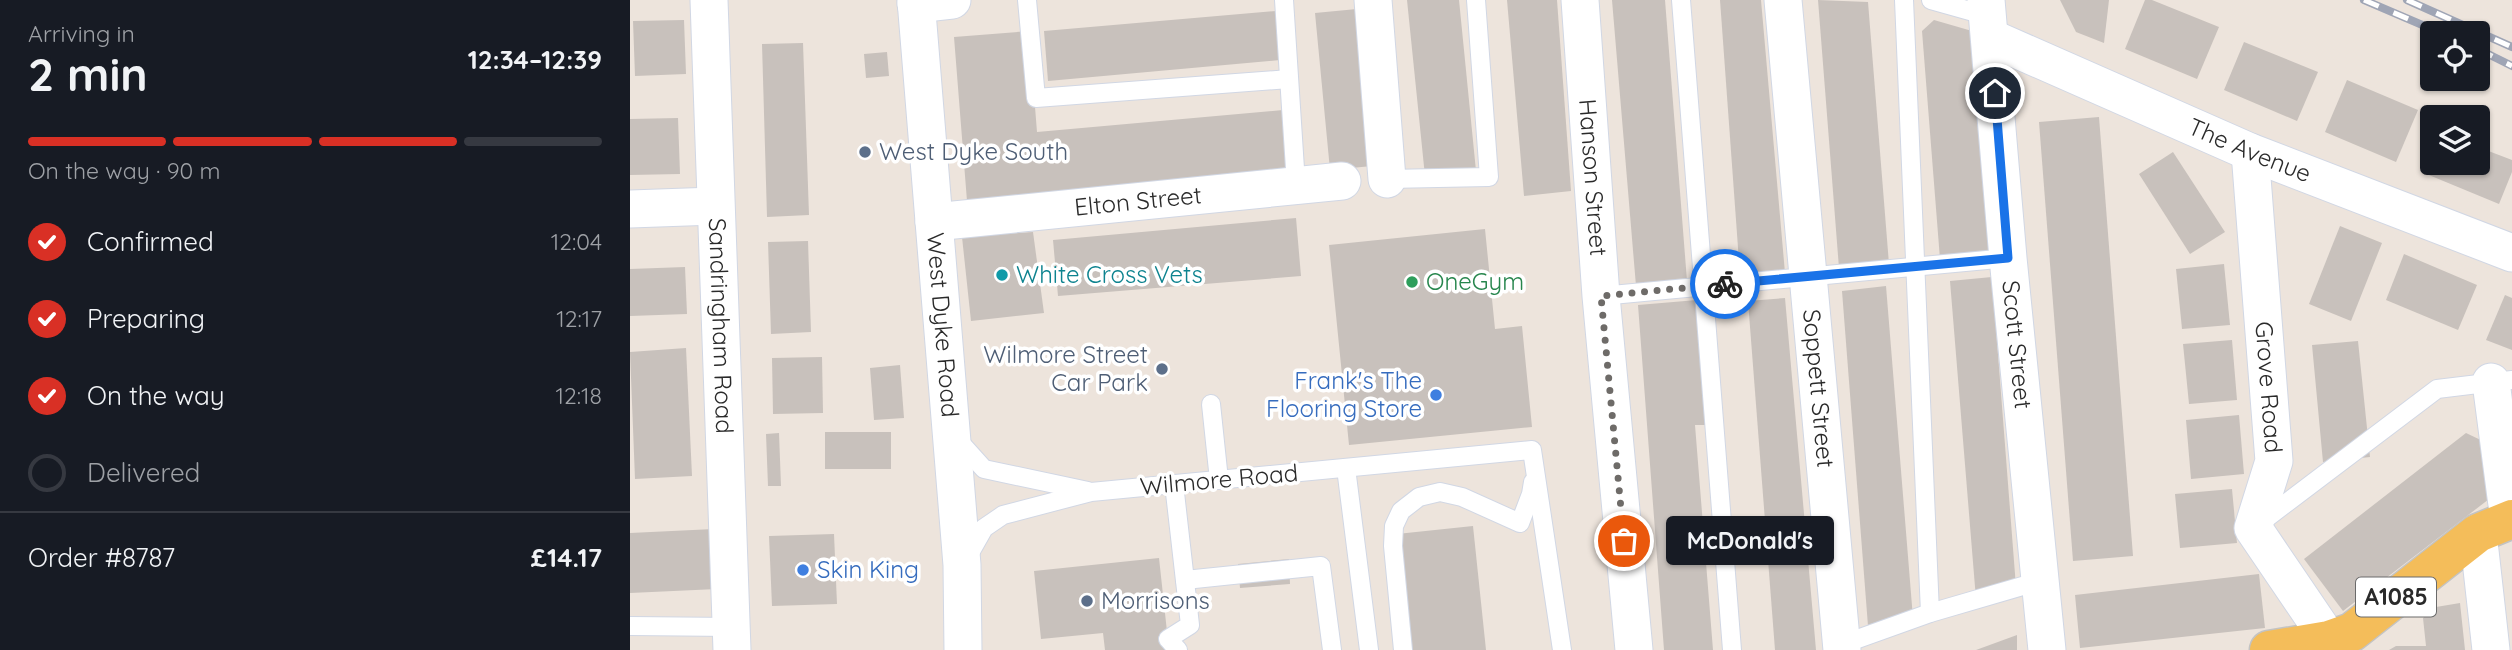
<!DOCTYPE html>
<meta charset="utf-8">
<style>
body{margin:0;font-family:Quicksand,sans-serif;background:#20242c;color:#f1f3f6;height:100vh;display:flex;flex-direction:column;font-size:26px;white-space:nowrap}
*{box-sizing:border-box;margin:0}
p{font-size:23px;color:#9ea1a6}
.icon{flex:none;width:38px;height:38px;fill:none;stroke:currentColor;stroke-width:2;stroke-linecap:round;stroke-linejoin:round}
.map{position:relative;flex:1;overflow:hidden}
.sheet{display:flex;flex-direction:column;background:#171b24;width:630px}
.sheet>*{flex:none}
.buttons{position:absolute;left:1790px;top:21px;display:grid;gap:14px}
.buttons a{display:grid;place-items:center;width:70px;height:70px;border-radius:7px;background:#171b24;box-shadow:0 2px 5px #0004;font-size:35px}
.pin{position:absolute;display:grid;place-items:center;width:60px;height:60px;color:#fff;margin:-30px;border:4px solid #fff;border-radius:50%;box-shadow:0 2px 7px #0007}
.courier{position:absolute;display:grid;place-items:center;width:70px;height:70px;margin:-35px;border:5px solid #1a73e8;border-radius:50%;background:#fff;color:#222;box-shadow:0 2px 9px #0007}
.bubble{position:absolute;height:49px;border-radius:7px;background:#171b24;box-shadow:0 2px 5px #0004;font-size:23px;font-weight:800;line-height:49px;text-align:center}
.headline em{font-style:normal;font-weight:800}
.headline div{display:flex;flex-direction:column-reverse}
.headline{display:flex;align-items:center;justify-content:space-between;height:119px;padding:0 28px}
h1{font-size:46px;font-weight:800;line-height:52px}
.bar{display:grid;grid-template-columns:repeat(4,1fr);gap:10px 7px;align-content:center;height:84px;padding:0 28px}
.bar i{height:9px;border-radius:5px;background:#363941}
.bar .active{background:#d93025}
.bar p{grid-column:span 4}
.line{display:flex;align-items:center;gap:18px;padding:0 28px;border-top:2px solid #363941}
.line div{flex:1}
ol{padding:0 28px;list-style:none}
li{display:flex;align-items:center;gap:21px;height:77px}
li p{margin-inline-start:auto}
li .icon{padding:7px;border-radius:50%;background:#d93025;color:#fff;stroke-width:4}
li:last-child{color:#9ea1a6}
li i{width:38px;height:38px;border:4px solid #363941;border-radius:50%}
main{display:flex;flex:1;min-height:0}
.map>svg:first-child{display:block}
.building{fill:#c8c1bc}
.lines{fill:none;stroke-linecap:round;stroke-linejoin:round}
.service-casing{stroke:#d1d7e4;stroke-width:20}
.minor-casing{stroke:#d1d7e4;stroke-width:39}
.primary-casing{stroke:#c3c3c3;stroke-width:41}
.service{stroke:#fff;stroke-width:18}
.minor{stroke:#fff;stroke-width:37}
.primary{stroke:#f4bd5a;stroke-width:38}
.rail-casing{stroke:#9fa5b5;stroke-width:8}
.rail{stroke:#fff;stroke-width:5;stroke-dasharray:16;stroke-linecap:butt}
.done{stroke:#6e6b68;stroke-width:7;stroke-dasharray:0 12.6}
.route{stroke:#1a73e8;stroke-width:9}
.service-dot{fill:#5c6f8a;stroke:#fff;stroke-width:2.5}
.culture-dot{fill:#0f9aa8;stroke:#fff;stroke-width:2.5}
.leisure-dot{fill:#2e9e5b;stroke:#fff;stroke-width:2.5}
.shop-dot{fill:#3f7fe0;stroke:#fff;stroke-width:2.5}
.labels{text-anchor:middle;stroke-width:7;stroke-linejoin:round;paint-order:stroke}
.shield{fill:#fff;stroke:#6a6a6a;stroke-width:2}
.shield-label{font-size:23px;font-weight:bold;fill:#2a2a2a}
.street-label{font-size:24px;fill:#2a2a2a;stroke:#fff}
.service-label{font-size:24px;fill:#4e5e75;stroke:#fff;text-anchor:start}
.culture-label{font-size:24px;fill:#0d838f;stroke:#fff;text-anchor:start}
.leisure-label{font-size:24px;fill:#27864d;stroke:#fff;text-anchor:start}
.shop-label{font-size:24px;fill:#366cbe;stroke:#fff;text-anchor:end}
</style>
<main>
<section class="sheet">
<div class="headline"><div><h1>2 min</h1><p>Arriving in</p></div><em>12:34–12:39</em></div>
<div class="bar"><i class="active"></i><i class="active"></i><i class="active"></i><i></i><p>On the way · 90 m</p></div>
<ol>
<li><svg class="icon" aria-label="check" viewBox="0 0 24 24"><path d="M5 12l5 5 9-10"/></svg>Confirmed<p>12:04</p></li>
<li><svg class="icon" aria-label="check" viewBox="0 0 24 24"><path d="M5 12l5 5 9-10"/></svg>Preparing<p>12:17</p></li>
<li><svg class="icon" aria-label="check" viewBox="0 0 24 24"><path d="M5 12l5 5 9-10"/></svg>On the way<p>12:18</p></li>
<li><i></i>Delivered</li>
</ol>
<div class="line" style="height:91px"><div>Order #8787</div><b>£14.17</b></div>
</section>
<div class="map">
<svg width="1882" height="650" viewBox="0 0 1882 650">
<rect width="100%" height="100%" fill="#ede4dc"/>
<!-- building -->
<g class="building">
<polygon points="777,0 829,0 847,181 796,186"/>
<polygon points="877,0 927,0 941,191 894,196"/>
<polygon points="982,0 1035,0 1057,281 1006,286"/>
<polygon points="1090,0 1131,0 1155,273 1110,275"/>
<polygon points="1188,0 1238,2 1259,264 1209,268"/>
<polygon points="1430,0 1479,0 1474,43 1446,32"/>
<polygon points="1515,0 1522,0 1589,27 1567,79 1495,49"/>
<polygon points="727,9 742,166 700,170 685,13"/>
<polygon points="646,11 650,60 418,81 414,31"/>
<polygon points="54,20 56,74 5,76 3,21"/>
<polygon points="1304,20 1342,31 1361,255 1310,259 1292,31"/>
<polygon points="399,31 407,132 653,110 659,173 337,201 324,37"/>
<polygon points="1614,42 1688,72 1667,121 1594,90"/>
<polygon points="173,43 179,215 137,217 132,44"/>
<polygon points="257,52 259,76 236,78 234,54"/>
<polygon points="1717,80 1788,110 1766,162 1695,132"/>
<polygon points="1469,117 1503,556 1443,561 1409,122"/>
<polygon points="48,118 50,174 0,175 0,119"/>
<polygon points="1848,147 1882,160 1882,172 1869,204 1794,173 1802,153 1802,163 1848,163"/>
<polygon points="1543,152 1595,232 1560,254 1509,174"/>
<polygon points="666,218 671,276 428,296 423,240"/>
<polygon points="1710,226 1752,243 1721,321 1679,304"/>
<polygon points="855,229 865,329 892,326 902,427 719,445 699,245"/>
<polygon points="403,232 414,313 341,321 332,237"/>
<polygon points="178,241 181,332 141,334 138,242"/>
<polygon points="1774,254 1847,285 1828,330 1756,300"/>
<polygon points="1594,264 1600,325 1552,329 1546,269"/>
<polygon points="55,267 57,314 0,316 0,269"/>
<polygon points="1362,277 1386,587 1346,599 1320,281"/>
<polygon points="1256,286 1283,618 1271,623 1238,626 1212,291"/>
<polygon points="1875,295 1882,298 1882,350 1856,340"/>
<polygon points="1155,298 1186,650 1145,650 1118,301"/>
<polygon points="1067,300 1076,425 1065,425 1083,650 1034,650 1008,305"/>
<polygon points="1602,340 1607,400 1559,404 1553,344"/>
<polygon points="1728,341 1740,457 1693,462 1682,345"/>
<polygon points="56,348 62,476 5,479 0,352"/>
<polygon points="192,357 193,413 143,414 142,358"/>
<polygon points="270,365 274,418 244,420 240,368"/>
<polygon points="1609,415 1614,474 1561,479 1556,420"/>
<rect x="195" y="432" width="66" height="37"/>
<polygon points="149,433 151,486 138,486 136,434"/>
<polygon points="1836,433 1857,443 1863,496 1713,611 1674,559"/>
<polygon points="1602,489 1607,543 1550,548 1545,494"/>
<polygon points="843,526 856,650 779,650 767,534"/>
<polygon points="84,529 87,589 0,593 0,533"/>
<polygon points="204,534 207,604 142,606 139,536"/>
<polygon points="529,558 539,650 475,650 473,633 411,639 404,571"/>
<polygon points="659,559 660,584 610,588 608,564"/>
<polygon points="1629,574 1635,628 1450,648 1445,595"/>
<polygon points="1830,603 1835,650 1759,650 1766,646 1796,646 1793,618 1806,607"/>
<polygon points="1387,635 1387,650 1346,650"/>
</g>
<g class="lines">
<!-- service casing -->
<g class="service-casing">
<g id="service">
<polyline points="397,0 406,98 659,79"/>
<polyline points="654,0 666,184"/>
<polyline points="1051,0 1102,650"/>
<polyline points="1274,0 1300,613"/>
<polyline points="1301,0 1358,16"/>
<polyline points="757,179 859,177 846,0"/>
<polyline points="971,296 1378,258"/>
<polyline points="581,404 589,480"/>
<polyline points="327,439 354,469 458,491"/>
<polyline points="716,468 739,650"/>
<polyline points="544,484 560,625 538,639 548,650"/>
<polyline points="1630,523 1807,389 1882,380"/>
<polyline points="337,558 354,528 373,515 461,492 902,450 932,650"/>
<polyline points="555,580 691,566 702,650"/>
<polyline points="0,626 102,627"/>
<polyline points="1208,646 1300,613 1410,581"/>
<polyline points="773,650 763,546 764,526 771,511 789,497 810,492 832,497 890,523 901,494 903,482"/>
</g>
</g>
<!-- minor casing -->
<g class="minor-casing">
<g id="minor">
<path id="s1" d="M 79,0 L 102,650"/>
<path id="s2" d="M 286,0 L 332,565 L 333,650"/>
<polyline points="743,0 757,179"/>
<path id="s3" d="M 950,0 L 971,296 L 1004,650"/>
<path id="s4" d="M 1153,0 L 1212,650"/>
<path id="s5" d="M 1356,0 L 1378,258 L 1417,650"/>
<polyline points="286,4 322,0"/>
<path id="s6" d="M 1361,38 L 1620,152 L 1882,253"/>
<path id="s7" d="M 1620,152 L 1644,461 L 1623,528 L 1699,640"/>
<polyline points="0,209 85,206"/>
<path id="s8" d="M 304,222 L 712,181"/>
<polyline points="1861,382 1879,520"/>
<polyline points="1848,533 1861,650"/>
</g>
</g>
<!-- primary casing -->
<g class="primary-casing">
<polyline id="primary" points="1639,650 1699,640 1722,632 1848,533 1882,519"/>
</g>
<!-- service -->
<use href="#service" class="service"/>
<!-- minor -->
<use href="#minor" class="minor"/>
<!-- primary -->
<use href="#primary" class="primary"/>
<!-- rail casing -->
<g class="rail-casing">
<g id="rail">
<polyline points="1734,0 1811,33"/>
<polyline points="1777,0 1882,47"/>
<polyline points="1848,49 1882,66"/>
</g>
</g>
<!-- rail -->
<use href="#rail" class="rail"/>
</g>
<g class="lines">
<!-- done -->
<polyline class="done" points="994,541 971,296 1095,284"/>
<!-- route -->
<polyline class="route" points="1095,284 1378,258 1365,93"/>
</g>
<!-- markers -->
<g class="service-dot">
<circle cx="235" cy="152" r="7"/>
<circle cx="532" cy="369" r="7"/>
<circle cx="457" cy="601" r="7"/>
</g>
<circle class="culture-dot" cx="372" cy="275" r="7"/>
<circle class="leisure-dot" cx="782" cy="282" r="7"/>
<g class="shop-dot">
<circle cx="806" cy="395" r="7"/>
<circle cx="173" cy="570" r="7"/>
</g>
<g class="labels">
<!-- shield labels -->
<rect class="shield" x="1726" y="577.5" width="80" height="39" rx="5"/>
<g class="shield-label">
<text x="1766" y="605">A1085</text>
</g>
<!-- street labels -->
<g class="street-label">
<text dy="8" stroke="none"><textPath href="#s6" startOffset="282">The Avenue</textPath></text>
<text dy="8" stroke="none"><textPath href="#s3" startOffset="178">Hanson Street</textPath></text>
<text dy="8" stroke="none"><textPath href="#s8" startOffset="205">Elton Street</textPath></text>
<text dy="8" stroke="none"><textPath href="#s1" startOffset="326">Sandringham Road</textPath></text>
<text dy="8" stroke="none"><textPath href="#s2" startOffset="326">West Dyke Road</textPath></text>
<text dy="8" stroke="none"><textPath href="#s5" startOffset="346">Scott Street</textPath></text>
<text dy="8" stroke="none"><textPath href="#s4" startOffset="390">Soppett Street</textPath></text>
<text dy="8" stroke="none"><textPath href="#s7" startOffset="236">Grove Road</textPath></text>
<text transform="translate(589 480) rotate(-5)" y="8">Wilmore Road</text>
</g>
<!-- service labels -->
<g class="service-label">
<text x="249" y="160">West Dyke South</text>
<text x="518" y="363" text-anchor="end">Wilmore Street<tspan x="518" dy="28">Car Park</tspan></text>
<text x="471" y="609">Morrisons</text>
</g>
<!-- culture labels -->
<g class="culture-label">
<text x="386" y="283">White Cross Vets</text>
</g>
<!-- leisure labels -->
<g class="leisure-label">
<text x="796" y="290">OneGym</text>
</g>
<!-- shop labels -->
<g class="shop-label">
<text x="792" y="389">Frank's The<tspan x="792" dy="28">Flooring Store</tspan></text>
<text x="187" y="578" text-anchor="start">Skin King</text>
</g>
</g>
</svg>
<div class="buttons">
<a><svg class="icon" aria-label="locate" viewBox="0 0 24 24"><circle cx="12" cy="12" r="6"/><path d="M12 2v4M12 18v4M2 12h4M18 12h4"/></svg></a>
<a><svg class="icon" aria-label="layers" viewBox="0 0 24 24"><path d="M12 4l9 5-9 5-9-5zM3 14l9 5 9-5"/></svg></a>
</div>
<div class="pin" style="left:994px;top:541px;background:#ea580c"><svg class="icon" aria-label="bag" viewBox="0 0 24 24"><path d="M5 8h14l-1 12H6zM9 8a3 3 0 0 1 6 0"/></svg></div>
<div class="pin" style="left:1365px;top:93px;background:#1f2937"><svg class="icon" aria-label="home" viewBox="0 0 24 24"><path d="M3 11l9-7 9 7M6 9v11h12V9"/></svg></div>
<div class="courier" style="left:1095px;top:284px"><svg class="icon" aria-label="bike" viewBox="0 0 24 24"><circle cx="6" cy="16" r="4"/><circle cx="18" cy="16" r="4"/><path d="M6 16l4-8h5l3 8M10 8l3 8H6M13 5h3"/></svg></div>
<div class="bubble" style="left:1036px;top:516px;width:168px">McDonald's</div>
</div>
</main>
